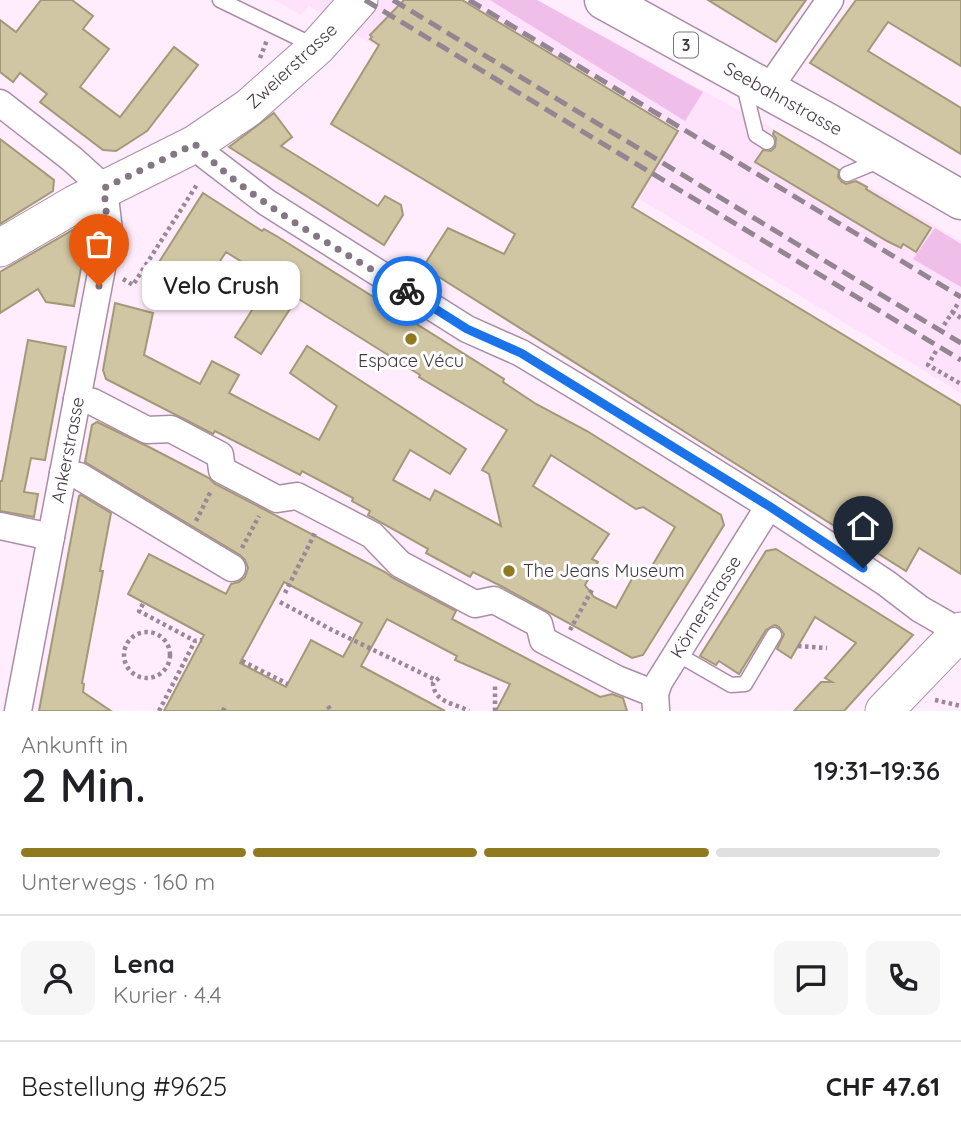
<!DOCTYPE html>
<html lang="de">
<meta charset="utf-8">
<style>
body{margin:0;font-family:Quicksand,sans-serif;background:#f6f6f6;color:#202124;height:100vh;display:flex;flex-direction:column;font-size:26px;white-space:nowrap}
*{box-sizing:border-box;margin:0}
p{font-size:23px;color:#757577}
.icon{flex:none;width:38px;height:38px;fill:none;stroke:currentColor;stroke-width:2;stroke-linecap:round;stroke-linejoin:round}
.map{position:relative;height:711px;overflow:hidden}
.drawer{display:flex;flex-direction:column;background:#fff;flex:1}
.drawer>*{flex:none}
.pin{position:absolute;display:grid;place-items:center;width:60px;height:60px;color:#fff;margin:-72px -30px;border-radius:50% 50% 50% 0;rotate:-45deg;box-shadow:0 0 7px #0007}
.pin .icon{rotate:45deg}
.courier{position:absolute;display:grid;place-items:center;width:70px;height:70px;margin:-35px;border:5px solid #1a73e8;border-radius:50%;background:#fff;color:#222;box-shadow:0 2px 9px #0007}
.bubble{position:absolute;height:49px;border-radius:14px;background:#fff;box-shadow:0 2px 5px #0004;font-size:23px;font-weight:600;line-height:49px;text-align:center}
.head em{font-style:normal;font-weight:600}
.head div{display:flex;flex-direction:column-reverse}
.head{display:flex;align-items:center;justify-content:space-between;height:119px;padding:0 21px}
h1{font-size:46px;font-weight:600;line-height:52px}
.bar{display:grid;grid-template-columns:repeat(4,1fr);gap:10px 7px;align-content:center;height:84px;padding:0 21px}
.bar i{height:9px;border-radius:5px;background:#e0e0e0}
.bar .selected{background:#917920}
.bar p{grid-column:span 4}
.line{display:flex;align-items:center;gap:18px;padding:0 21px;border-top:2px solid #e0e0e0}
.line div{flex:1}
.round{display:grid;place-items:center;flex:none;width:74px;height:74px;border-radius:14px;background:#f6f6f6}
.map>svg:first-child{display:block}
.built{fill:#fee1fa}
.green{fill:#efbfe9}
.building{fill:#d0c6a3;stroke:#a39978;stroke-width:2;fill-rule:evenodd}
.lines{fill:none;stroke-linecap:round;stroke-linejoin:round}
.lane-casing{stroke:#a98da5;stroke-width:17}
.street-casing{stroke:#a98da5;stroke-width:29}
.secondary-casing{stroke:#a98da5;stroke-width:39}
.primary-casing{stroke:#a98da5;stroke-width:41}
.path{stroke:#988996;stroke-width:4.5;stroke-dasharray:3.5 3.5;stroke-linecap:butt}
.lane{stroke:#fff;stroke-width:14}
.street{stroke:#fff;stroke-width:26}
.secondary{stroke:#fff;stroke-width:37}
.primary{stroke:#fff;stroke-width:38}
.rail{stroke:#948592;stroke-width:5;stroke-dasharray:14 7;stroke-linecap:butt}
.done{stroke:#857683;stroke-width:7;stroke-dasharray:0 12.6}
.route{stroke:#1a73e8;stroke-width:9}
.poi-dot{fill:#917920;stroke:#fff;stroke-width:2.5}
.labels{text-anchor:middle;stroke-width:6;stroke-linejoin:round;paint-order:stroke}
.shield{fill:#fff;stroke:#7b737b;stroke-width:2}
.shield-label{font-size:16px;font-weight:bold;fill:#433742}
.street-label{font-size:18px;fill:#433742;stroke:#fff}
.poi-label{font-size:18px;fill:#433742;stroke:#fff}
</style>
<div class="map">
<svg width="961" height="711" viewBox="0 0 961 711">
<rect width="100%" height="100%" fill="#ffecfc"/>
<!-- built -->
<polygon class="built" points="274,0 537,0 762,123 961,241 961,393 638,198 635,202 309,6 301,15"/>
<!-- green -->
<g class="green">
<polygon points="490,0 537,0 703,92 685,121"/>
<polygon points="935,228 961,244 961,287 913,259"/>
</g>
<!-- building -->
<g class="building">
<polygon points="41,0 72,0 93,16 83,29 109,49 80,87 120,117 174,47 198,65 147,131 116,151 103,150 40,102 47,94 20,73 13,82 0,72 0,20 16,32"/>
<polygon points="404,0 462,0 678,131 632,207 961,406 961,574 919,548 906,571 423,267 448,228 504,254 515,234 331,124 379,45 370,39 372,37 370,35"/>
<polygon points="708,0 806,0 776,42"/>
<polygon points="856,0 961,0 961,66 888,22 868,51 961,108 961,154 810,63"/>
<polygon points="274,113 292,137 281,146 378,206 385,196 401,205 403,215 384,245 229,147"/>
<polygon points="774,131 839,170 838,177 842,182 846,184 856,181 867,187 866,189 931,228 916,252 903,244 901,248 887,241 755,162 763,150 771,151 775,147 776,138 773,134"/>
<polygon points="0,139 54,180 53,191 0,224"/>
<path d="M 203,193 L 262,231 L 264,229 L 278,237 L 504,379 L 503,382 L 536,404 L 587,431 L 721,515 L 724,525 L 643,655 L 632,658 L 501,586 L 473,572 L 470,577 L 426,553 L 428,549 L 368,515 L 370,511 L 352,501 L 353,498 L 302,471 L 300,475 L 215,431 L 213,434 L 106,379 L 103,370 L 115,303 L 153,313 L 144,355 L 200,384 L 212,361 L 239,375 L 229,393 L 319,440 L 337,406 L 290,373 L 307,346 L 466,449 L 450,474 L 410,450 L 393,480 L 430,500 L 435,490 L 501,526 L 489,474 L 482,470 L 507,430 L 419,377 L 420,375 L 297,298 L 261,354 L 235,337 L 271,280 L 226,252 L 189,308 L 147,281 ZM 551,455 L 636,509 L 643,507 L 675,527 L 649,571 L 639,566 L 616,608 L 594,597 L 585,585 L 598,562 L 592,559 L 609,534 L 533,486 Z"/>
<polygon points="90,220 74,306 46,302 38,289 0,313 0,272"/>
<polygon points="28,340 66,347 45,460 31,458 24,492 38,494 34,517 0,511 0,481 2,481"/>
<path d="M 97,422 L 147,446 L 209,478 L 215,484 L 385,572 L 393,578 L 456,611 L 452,619 L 600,697 L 612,694 L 623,698 L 627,711 L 496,711 L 510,684 L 455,660 L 457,656 L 387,619 L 361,666 L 445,711 L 164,711 L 204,635 L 128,594 L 149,554 L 226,594 L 231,584 L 239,582 L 245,577 L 248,568 L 245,560 L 240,555 L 85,462 L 92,425 ZM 284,582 L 362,623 L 343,657 L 311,640 L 286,687 L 240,663 Z"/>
<polygon points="81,495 111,513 100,571 103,571 82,683 84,684 83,692 111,711 39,711 79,496"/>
<polygon points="776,549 913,635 844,711 794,711 821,682 832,682 825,678 856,643 815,617 791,658 777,649 784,634 779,627 775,625 766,630 739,674 719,661 716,665 700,656 766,551"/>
</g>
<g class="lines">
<!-- lane casing -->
<g class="lane-casing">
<g id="lane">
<polyline points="220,0 317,47"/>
<polyline points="743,81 756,135 767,142"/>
<polyline points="847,174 881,160"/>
<polyline points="677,654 731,685 745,684 774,635"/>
</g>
</g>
<!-- street casing -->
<g class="street-casing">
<g id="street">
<polyline points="767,91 830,0"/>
<polyline points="0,103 72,159 104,188 109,231 18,711"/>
<polyline points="195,144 206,156 266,202 467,329 521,353 594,397 769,506 886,583 920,609 960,632"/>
<polyline points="77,399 93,402 147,430 171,429 220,455 222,470 277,499 297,496 372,535 400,564 475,604 494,600 539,624 543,640 617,679 655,694"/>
<polyline points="63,473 79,476 232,568"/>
<polyline points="0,526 51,537"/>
<polyline points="656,710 655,694 659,682 769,506"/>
</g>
</g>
<!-- secondary casing -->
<g class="secondary-casing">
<g id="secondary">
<polyline points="0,248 75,204 195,144 248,108 317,47 359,0"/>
<polyline points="884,711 961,631"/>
</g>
</g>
<!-- primary casing -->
<g class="primary-casing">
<polyline id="primary" points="604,0 828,123 961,200"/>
</g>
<!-- path -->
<g class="path">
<polyline points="260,58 267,40"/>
<polyline points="123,279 133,285 198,183"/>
<polyline points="952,312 961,318"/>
<polyline points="944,325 959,302"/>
<polyline points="936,351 928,365 961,384"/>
<polyline points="196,521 211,491"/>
<polyline points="242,548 259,516"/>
<polyline points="285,593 316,531"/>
<polyline points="280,602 332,630 436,680"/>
<polyline points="143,604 139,611 195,641"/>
<polyline points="570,630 593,588"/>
<circle cx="147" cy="655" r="23"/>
<polyline points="798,646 827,648"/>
<polyline points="242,661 288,684"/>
<path d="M 439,678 L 433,683 C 434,703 455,703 469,711"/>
<polyline points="935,700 961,706"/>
<polyline points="328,706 331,711"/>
<polyline points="159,711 195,641 202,640"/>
<polyline points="223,711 225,707"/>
<polyline points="495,711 495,686"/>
</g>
<!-- lane -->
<use href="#lane" class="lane"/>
<!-- street -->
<use href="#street" class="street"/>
<!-- secondary -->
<use href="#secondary" class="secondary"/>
<!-- primary -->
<use href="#primary" class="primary"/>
<!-- rail -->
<g class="rail">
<polyline points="365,0 961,360"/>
<polyline points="393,0 961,343"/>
<polyline points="469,0 961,297"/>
</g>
</g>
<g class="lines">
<!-- done -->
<path class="done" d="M 99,286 L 108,232 L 104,188 L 195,144 C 248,201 340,249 407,291"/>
<!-- route -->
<polyline class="route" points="407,291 467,329 521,353 769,506 863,568"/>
</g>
<!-- markers -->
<g class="poi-dot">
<circle cx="411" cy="339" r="7"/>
<circle cx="509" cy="571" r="7"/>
</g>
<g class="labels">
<!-- shield labels -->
<rect class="shield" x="674" y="32.5" width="24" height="25" rx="5"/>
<g class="shield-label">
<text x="686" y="51">3</text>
</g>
<!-- street labels -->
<g class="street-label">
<text transform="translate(292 66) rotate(-43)" y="6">Zweierstrasse</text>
<text transform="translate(783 99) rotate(29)" y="6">Seebahnstrasse</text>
<text transform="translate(68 450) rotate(-79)" y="6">Ankerstrasse</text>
<text transform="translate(706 607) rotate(-58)" y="6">Körnerstrasse</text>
</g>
<!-- poi labels -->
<g class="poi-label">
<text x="411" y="367">Espace Vécu</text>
<text x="523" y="577" text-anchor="start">The Jeans Museum</text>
</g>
</g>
</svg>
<div class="pin" style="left:99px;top:286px;background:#ea580c"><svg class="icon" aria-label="bag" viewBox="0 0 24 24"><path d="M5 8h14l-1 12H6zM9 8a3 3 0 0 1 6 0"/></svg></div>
<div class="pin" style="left:863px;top:568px;background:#1f2937"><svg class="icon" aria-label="home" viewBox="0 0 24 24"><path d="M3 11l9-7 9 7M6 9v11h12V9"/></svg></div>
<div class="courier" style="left:407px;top:291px"><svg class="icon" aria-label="bike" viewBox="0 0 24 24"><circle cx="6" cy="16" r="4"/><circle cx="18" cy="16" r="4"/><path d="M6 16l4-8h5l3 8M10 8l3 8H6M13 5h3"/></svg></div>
<div class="bubble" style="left:142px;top:261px;width:158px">Velo Crush</div>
</div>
<section class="drawer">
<div class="head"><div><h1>2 Min.</h1><p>Ankunft in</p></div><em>19:31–19:36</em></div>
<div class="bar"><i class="selected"></i><i class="selected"></i><i class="selected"></i><i></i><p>Unterwegs · 160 m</p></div>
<div class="line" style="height:126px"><a class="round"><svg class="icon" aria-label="person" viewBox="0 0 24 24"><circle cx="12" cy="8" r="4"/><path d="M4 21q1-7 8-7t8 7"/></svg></a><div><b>Lena</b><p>Kurier · 4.4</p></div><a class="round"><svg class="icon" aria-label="chat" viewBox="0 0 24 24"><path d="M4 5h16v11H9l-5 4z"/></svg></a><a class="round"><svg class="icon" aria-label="phone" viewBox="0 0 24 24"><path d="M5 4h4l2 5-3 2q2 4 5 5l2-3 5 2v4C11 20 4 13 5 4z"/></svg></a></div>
<div class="line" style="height:91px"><div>Bestellung #9625</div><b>CHF 47.61</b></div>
</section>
